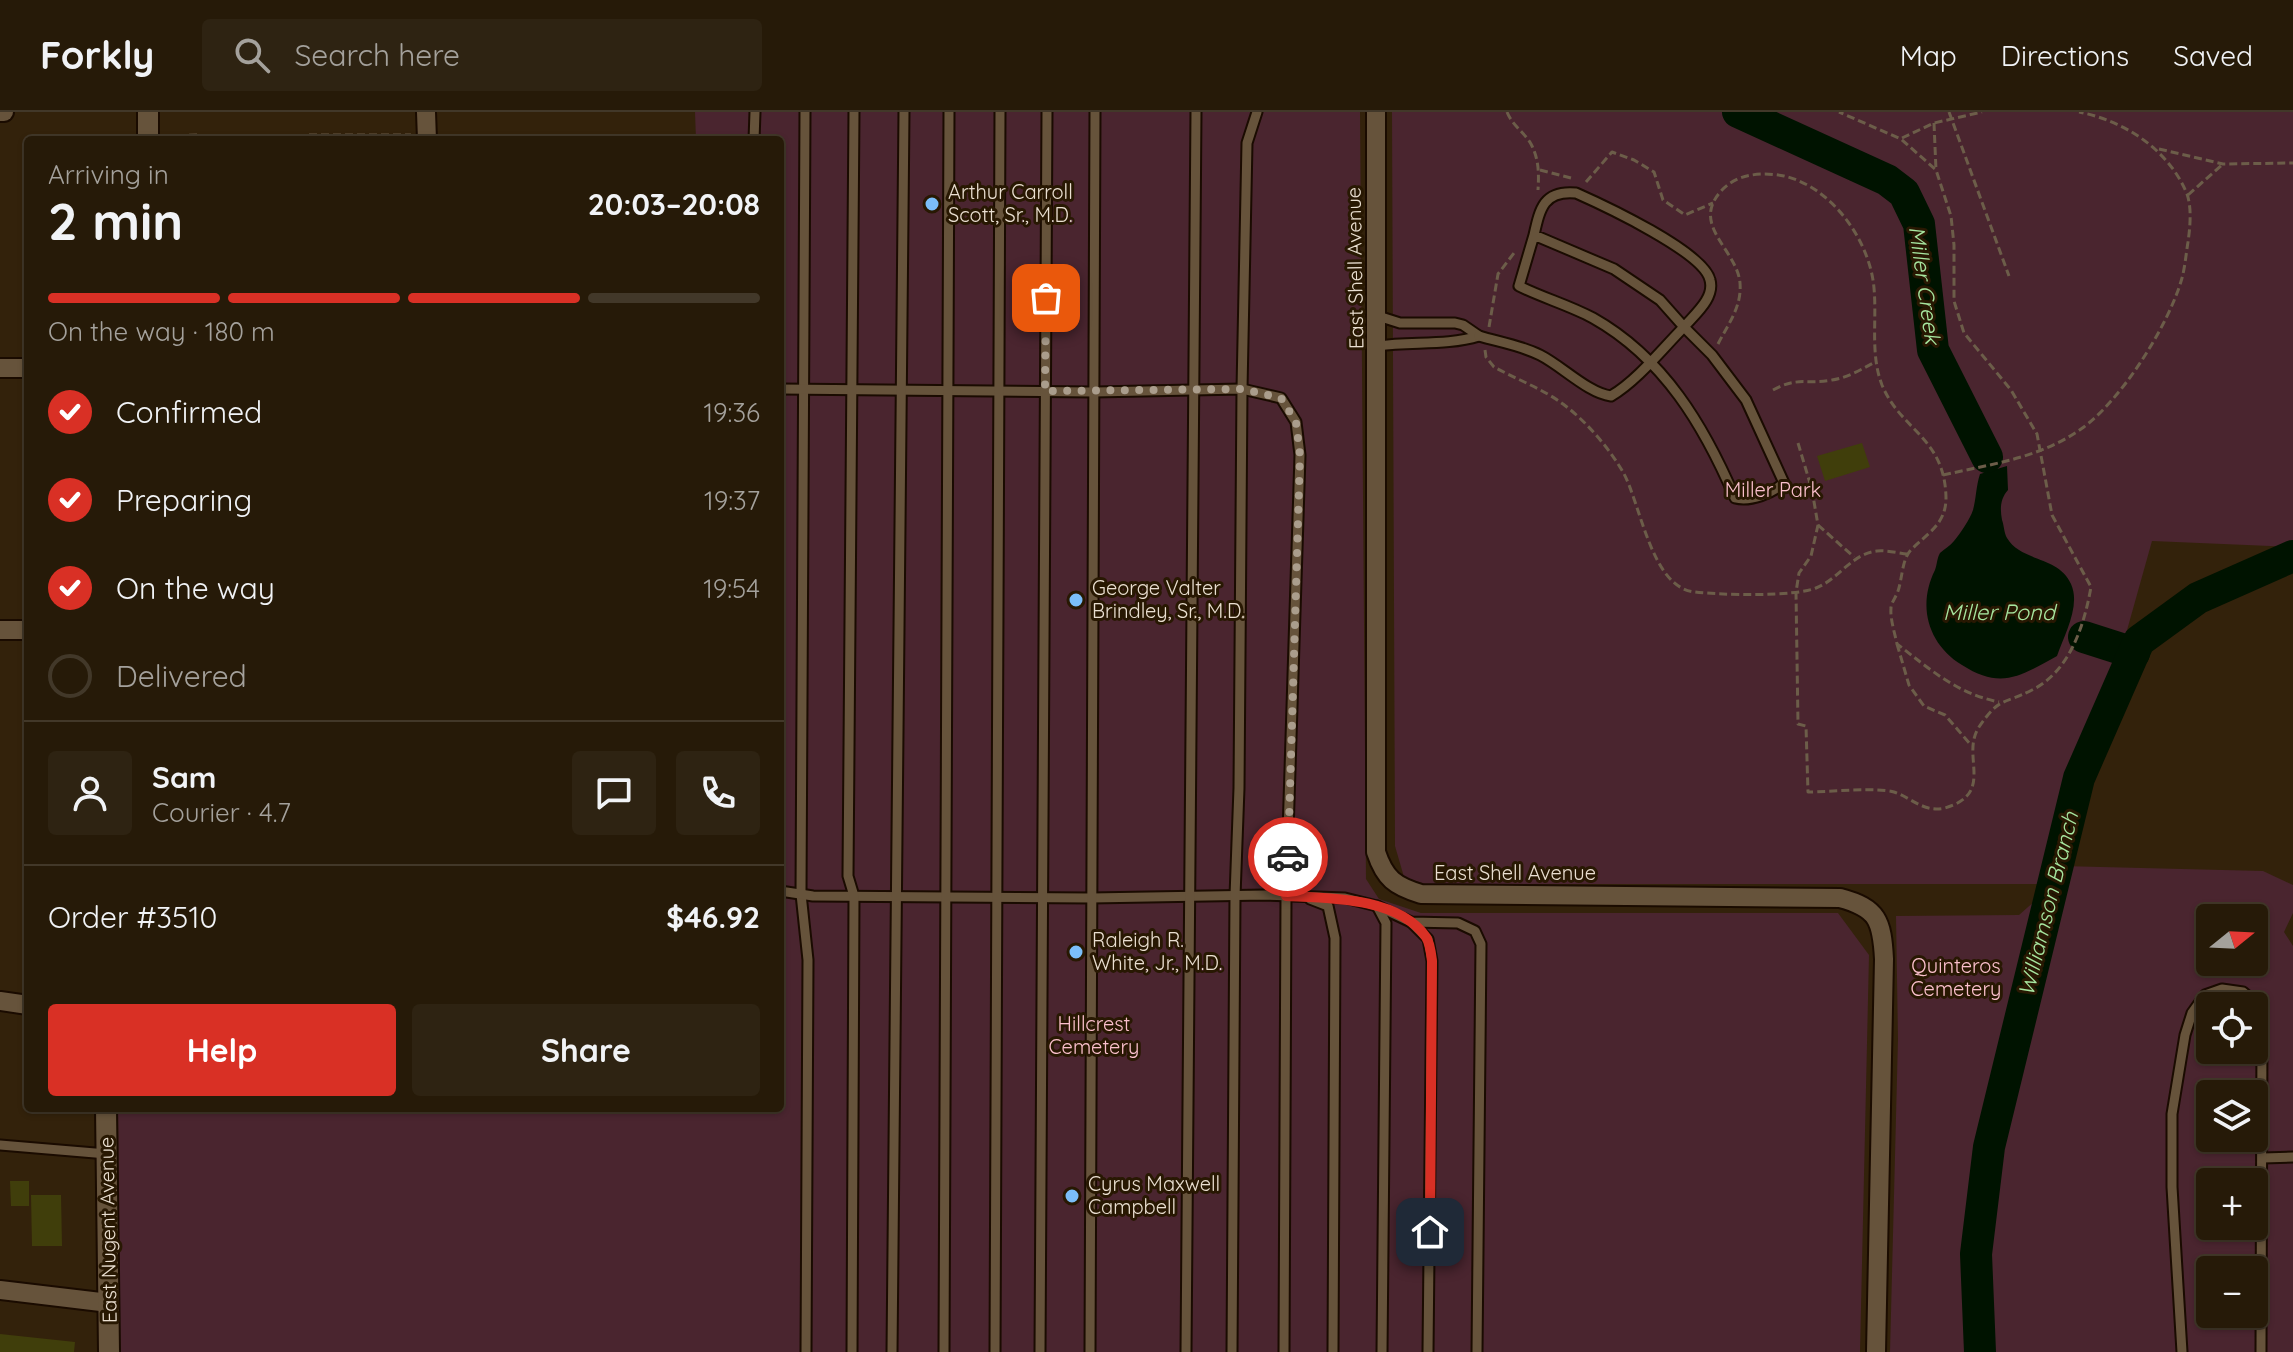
<!DOCTYPE html>
<meta charset="utf-8">
<style>
body{margin:0;font-family:Quicksand,sans-serif;background:#2e2312;color:#f1f3f6;height:100vh;display:flex;flex-direction:column;font-size:30px;white-space:nowrap}
*{box-sizing:border-box;margin:0}
p{font-size:26px;color:#a4a19c}
.icon{flex:none;width:44px;height:44px;fill:none;stroke:currentColor;stroke-width:2;stroke-linecap:round;stroke-linejoin:round}
.map{position:relative;flex:1;overflow:hidden}
.sheet{position:absolute;left:24px;top:24px;width:760px;height:976px;display:flex;flex-direction:column;background:#261a08;border-radius:8px;box-shadow:0 2px 6px #0004,0 0 0 2px #423829}
.sheet>*{flex:none}
.needle{width:52px;rotate:72deg}
.fabs{position:absolute;left:2196px;top:792px;display:grid;gap:16px}
.fabs a{display:grid;place-items:center;width:72px;height:72px;border-radius:8px;background:#261a08;box-shadow:0 2px 6px #0004,0 0 0 2px #423829;font-size:40px}
.pin{position:absolute;display:grid;place-items:center;width:68px;height:68px;color:#fff;margin:-34px;border-radius:16px;box-shadow:0 4px 12px #0006}
.courier{position:absolute;display:grid;place-items:center;width:80px;height:80px;margin:-40px;border:6px solid #d93025;border-radius:50%;background:#fff;color:#222;box-shadow:0 2px 10px #0007}
.headline em{font-style:normal;font-weight:700}
.headline div{display:flex;flex-direction:column-reverse}
.headline{display:flex;align-items:center;justify-content:space-between;height:136px;padding:0 24px}
h1{font-size:52px;font-weight:700;line-height:60px}
.bar{display:grid;grid-template-columns:repeat(4,1fr);gap:12px 8px;align-content:center;height:96px;padding:0 24px}
.bar i{height:10px;border-radius:6px;background:#423829}
.bar .on{background:#d93025}
.bar p{grid-column:span 4}
.line{display:flex;align-items:center;gap:20px;padding:0 24px;border-top:2px solid #423829}
.line div{flex:1}
.round{display:grid;place-items:center;flex:none;width:84px;height:84px;border-radius:8px;background:#2e2312}
ol{padding:0 24px;list-style:none}
li{display:flex;align-items:center;gap:24px;height:88px}
li p{margin-inline-start:auto}
li .icon{padding:8px;border-radius:50%;background:#d93025;color:#fff;stroke-width:4}
li:last-child{color:#a4a19c}
li i{width:44px;height:44px;border:4px solid #423829;border-radius:50%}
.action{display:flex;gap:16px;margin-top:auto;padding:16px 24px}
.action a{flex:1;height:92px;border-radius:8px;background:#d93025;color:#fff;font-size:32px;font-weight:700;line-height:92px;text-align:center}
.action a+a{background:#2e2312;color:#f1f3f6}
header{display:flex;align-items:center;gap:48px;box-sizing:border-box;height:112px;padding:0 40px;background:#261a08;border-bottom:2px solid #423829}
header strong{font-size:38px}
nav{display:flex;gap:44px;margin-inline-start:auto;font-size:28px}
.search{width:560px;height:72px;background:#2e2312;display:flex;align-items:center;gap:20px;box-sizing:border-box;padding:0 28px;border-radius:8px;color:#a4a19c;font-size:30px}
.map>svg:first-child{display:block}
.green{fill:#4a252f;fill-rule:evenodd}
.water{fill:#001300}
.lines{fill:none;stroke-linecap:round;stroke-linejoin:round}
.river{stroke:#001300;stroke-width:32}
.building{fill:#403e0b}
.service-casing{stroke:#1a0b00;stroke-width:13}
.minor-casing{stroke:#1a0b00;stroke-width:22}
.tertiary-casing{stroke:#1a0b00;stroke-width:24}
.path{stroke:#6c5d49;stroke-width:3;stroke-dasharray:8 4;stroke-linecap:butt}
.service{stroke:#66533b;stroke-width:9}
.minor{stroke:#66533b;stroke-width:18}
.tertiary{stroke:#66533b;stroke-width:20}
.done{stroke:#aa9d8c;stroke-width:8;stroke-dasharray:0 14.4}
.route{stroke:#d93025;stroke-width:10}
.poi-dot{fill:#7bbef9;stroke:#281802;stroke-width:3}
.labels{text-anchor:middle;stroke-width:6;stroke-linejoin:round;paint-order:stroke}
.poi-label{font-size:20px;fill:#eadfd1;stroke:#281802;text-anchor:start}
.street-label{font-size:20px;fill:#eadfd1;stroke:#281802}
.park-label{font-size:20px;fill:#fbc0cd;stroke:#281802}
.water-label{font-size:22px;font-style:italic;fill:#a7e7a0;stroke:#281802}
</style>
<header>
<strong>Forkly</strong>
<div class="search"><svg class="icon" aria-label="search" viewBox="0 0 24 24"><circle cx="10" cy="10" r="6"/><path d="M15 15l6 6"/></svg>Search here</div>
<nav><a>Map</a><a>Directions</a><a>Saved</a></nav>
</header>
<div class="map">
<svg width="2293" height="1240" viewBox="0 0 2293 1240">
<rect width="100%" height="100%" fill="#33220b"/>
<!-- green -->
<g class="green">
<polygon points="695,0 1360,0 1366,767 1379,787 1421,801 1838,801 1869,843 1860,1240 120,1240 118,996 780,996 780,28 696,28"/>
<path d="M 1392,0 L 2293,0 L 2293,435 L 2152,429 L 2061,754 L 2263,759 L 2293,773 L 2293,801 L 2284,820 L 2293,834 L 2293,1240 L 1890,1240 L 1898,927 L 1896,804 L 2019,803 L 2054,772 L 1425,772 L 1404,765 L 1395,734 ZM 2210,806 L 2254,806 L 2254,850 L 2210,850 ZM 2210,894 L 2254,894 L 2254,938 L 2210,938 ZM 2210,982 L 2254,982 L 2254,1026 L 2210,1026 ZM 2210,1070 L 2254,1070 L 2254,1114 L 2210,1114 ZM 2210,1158 L 2254,1158 L 2254,1202 L 2210,1202 Z"/>
</g>
<!-- water -->
<path class="water" d="M 2007,354 L 2008,378 C 2000,387 2000,397 2002,408 C 2004,413 2004,421 2007,426 C 2021,450 2059,444 2071,472 C 2081,494 2064,523 2057,544 C 2021,564 2001,578 1962,553 C 1928,532 1917,494 1935,458 C 1937,453 1937,446 1940,441 C 1944,437 1950,434 1954,429 C 1960,422 1970,407 1973,398 C 1976,388 1976,374 1980,362 Z"/>
<g class="lines">
<!-- river -->
<g class="river">
<polyline points="1738,0 1887,68 1904,81 1919,112 1933,238 1987,345"/>
<polyline points="2084,525 2134,541"/>
<polyline points="1980,1240 1976,1142 1989,1035 2079,666 2139,529 2198,486 2293,444"/>
</g>
</g>
<!-- building -->
<g class="building">
<polygon points="1862,331 1870,355 1825,369 1817,344"/>
<polygon points="10,1069 29,1069 29,1094 11,1094"/>
<polygon points="31,1083 61,1083 62,1134 32,1134"/>
<polygon points="0,1222 75,1230 74,1240 0,1240"/>
</g>
<g class="lines">
<!-- service casing -->
<g class="service-casing">
<g id="service">
<polyline points="805,0 801,782 808,848 806,1240"/>
<polyline points="754,28 755,0"/>
<path d="M 1378,204 L 1400,211 L 1455,211 L 1463,213 L 1479,224 C 1446,234 1412,229 1378,234"/>
<path d="M 1479,224 C 1499,230 1520,233 1540,243 C 1562,254 1588,281 1611,284 C 1637,269 1663,236 1684,215 L 1712,243 L 1746,288 L 1784,371 C 1772,381 1751,390 1735,386 C 1704,314 1664,246 1593,206 C 1569,193 1543,186 1519,174 L 1534,123 L 1614,157 L 1660,188 L 1684,215 C 1695,202 1715,186 1710,168 C 1704,140 1603,93 1576,81 C 1544,78 1540,96 1534,123"/>
<polyline points="780,277 1094,280 1242,277 1281,286 1296,310 1300,343 1286,784 1284,1240"/>
<polyline points="780,779 813,784 1091,786 1265,783 1345,786 1377,794 1411,810 1458,811 1475,819 1481,832 1477,1240"/>
<polyline points="1310,787 1328,794 1335,826 1333,1240"/>
<polyline points="1377,794 1386,811 1382,1240"/>
<polyline points="1411,810 1428,827 1432,849 1428,1240"/>
<polyline points="0,1033 107,1042"/>
<polyline points="2263,1046 2293,1045"/>
<polyline points="852,1240 854,784 848,764 854,0"/>
<polyline points="892,1240 904,0"/>
<polyline points="944,1240 949,0"/>
<polyline points="995,1240 1000,0"/>
<polyline points="1040,1240 1047,0"/>
<polyline points="1090,1240 1095,0"/>
<polyline points="1186,1240 1196,0"/>
<polyline points="1232,1240 1235,784 1239,676 1242,277 1247,31 1257,0"/>
<polyline points="2182,1240 2172,1075 2172,1002 2185,923 2192,901 2205,883 2222,877 2243,880 2255,890 2262,917 2261,1240"/>
</g>
</g>
<!-- minor casing -->
<g class="minor-casing">
<g id="minor">
<polyline points="0,0 4,0"/>
<polyline points="426,0 427,28"/>
<path d="M 1376,0 L 1376,740 C 1385,767 1395,774 1421,782 L 1840,786 C 1878,796 1882,809 1884,847 L 1876,1240"/>
<polyline points="0,256 28,256"/>
<polyline points="0,518 28,518"/>
<polyline points="0,889 28,893"/>
<polyline points="0,1178 109,1191"/>
</g>
</g>
<!-- tertiary casing -->
<g class="tertiary-casing">
<g id="tertiary">
<polyline points="148,0 148,28"/>
<polyline points="106,996 109,1240"/>
</g>
</g>
<!-- path -->
<g class="path">
<path d="M 1507,0 C 1512,13 1524,20 1531,32 C 1539,47 1539,62 1538,78"/>
<polyline points="1949,0 2009,164"/>
<polyline points="1934,11 1936,58"/>
<polyline points="309,23 411,23"/>
<polyline points="165,24 201,23"/>
<polyline points="1902,26 1934,11 1982,0"/>
<polyline points="2159,37 2223,52 2293,51"/>
<polyline points="1540,58 1571,66"/>
<polyline points="1586,70 1612,40 1634,48 1654,60 1663,88 1685,103 1713,91"/>
<polyline points="2188,83 2223,52"/>
<polyline points="1489,215 1498,162 1514,141"/>
<path d="M 1718,232 C 1728,212 1742,195 1740,171 C 1737,137 1689,113 1722,78 C 1738,61 1763,60 1784,64 C 1832,75 1870,129 1874,176 C 1877,209 1870,242 1882,273 C 1901,319 1945,325 1946,386 C 1946,413 1926,422 1910,439 C 1902,448 1902,468 1898,479 C 1896,485 1891,491 1891,496 C 1890,507 1895,522 1897,532 C 1931,558 1956,581 1999,590"/>
<path d="M 1485,238 L 1486,245 L 1494,255 C 1516,267 1543,277 1563,292 C 1586,309 1609,336 1623,360 C 1641,392 1651,476 1695,480 C 1720,483 1794,485 1816,476 C 1839,467 1851,442 1877,439 C 1886,438 1898,441 1907,442"/>
<path d="M 1773,278 C 1799,264 1807,273 1832,268 C 1847,266 1862,257 1875,250"/>
<path d="M 1798,331 L 1812,378 L 1818,413 L 1811,444 L 1799,461 L 1796,480 L 1798,612 L 1806,614 L 1808,680 C 1828,680 1877,675 1894,680 C 1912,686 1924,701 1945,696 C 1996,681 1960,644 1979,615 C 2000,584 2003,593 2032,578 C 2070,559 2084,514 2091,475 L 2052,403 L 2037,322 L 2011,278 L 1964,221 L 1954,189 L 1954,133 L 1951,104 L 1936,58 L 1901,27 L 1839,0"/>
<path d="M 1943,363 C 1992,352 2040,346 2081,317 C 2121,289 2169,213 2182,166 C 2185,155 2186,142 2188,130 C 2190,116 2192,96 2187,82 C 2169,38 2125,9 2079,0"/>
<polyline points="1818,413 1854,445"/>
<polyline points="1897,532 1909,573 1924,594 1945,603 1971,633"/>
</g>
<!-- service -->
<use href="#service" class="service"/>
<!-- minor -->
<use href="#minor" class="minor"/>
<!-- tertiary -->
<use href="#tertiary" class="tertiary"/>
</g>
<g class="lines">
<!-- done -->
<polyline class="done" points="1046,186 1045,279 1242,277 1281,286 1296,310 1300,343 1288,745"/>
<!-- route -->
<path class="route" d="M 1288,745 L 1286,784 C 1329,786 1398,785 1426,825 C 1430,831 1431,841 1432,849 L 1430,1120"/>
</g>
<!-- markers -->
<g class="poi-dot">
<circle cx="932" cy="92" r="8"/>
<circle cx="1076" cy="488" r="8"/>
<circle cx="1076" cy="840" r="8"/>
<circle cx="1072" cy="1084" r="8"/>
</g>
<g class="labels">
<!-- poi labels -->
<g class="poi-label">
<text x="948" y="87">Arthur Carroll<tspan x="948" dy="23">Scott, Sr., M.D.</tspan></text>
<text x="1092" y="483">George Valter<tspan x="1092" dy="23">Brindley, Sr., M.D.</tspan></text>
<text x="1092" y="835">Raleigh R.<tspan x="1092" dy="23">White, Jr., M.D.</tspan></text>
<text x="1088" y="1079">Cyrus Maxwell<tspan x="1088" dy="23">Campbell</tspan></text>
</g>
<!-- street labels -->
<g class="street-label">
<text transform="translate(1355 156) rotate(-91)" y="7">East Shell Avenue</text>
<text x="1515" y="768">East Shell Avenue</text>
<text transform="translate(108 1118) rotate(-91)" y="7">East Nugent Avenue</text>
</g>
<!-- park labels -->
<g class="park-label">
<text x="1773" y="385">Miller Park</text>
<text x="1956" y="861">Quinteros<tspan x="1956" dy="23">Cemetery</tspan></text>
<text x="1094" y="919">Hillcrest<tspan x="1094" dy="23">Cemetery</tspan></text>
</g>
<!-- water labels -->
<g class="water-label">
<text transform="translate(1925 173) rotate(82)" y="8">Miller Creek</text>
<text x="1999" y="508">Miller Pond</text>
<text transform="translate(2048 792) rotate(-76)" y="8">Williamson Branch</text>
</g>
</g>
</svg>
<div class="fabs">
<a><svg class="needle" viewBox="-14 -14 28 28"><path d="M0-13l5 13h-10z" fill="#e53935"/><path d="M0 13l5-13h-10z" fill="#a4a19c"/></svg></a>
<a><svg class="icon" aria-label="locate" viewBox="0 0 24 24"><circle cx="12" cy="12" r="6"/><path d="M12 2v4M12 18v4M2 12h4M18 12h4"/></svg></a>
<a><svg class="icon" aria-label="layers" viewBox="0 0 24 24"><path d="M12 4l9 5-9 5-9-5zM3 14l9 5 9-5"/></svg></a>
<a>+</a>
<a>−</a>
</div>
<div class="pin" style="left:1046px;top:186px;background:#ea580c"><svg class="icon" aria-label="bag" viewBox="0 0 24 24"><path d="M5 8h14l-1 12H6zM9 8a3 3 0 0 1 6 0"/></svg></div>
<div class="pin" style="left:1430px;top:1120px;background:#1f2937"><svg class="icon" aria-label="home" viewBox="0 0 24 24"><path d="M3 11l9-7 9 7M6 9v11h12V9"/></svg></div>
<div class="courier" style="left:1288px;top:745px"><svg class="icon" aria-label="car" viewBox="0 0 24 24"><path d="M5 17H2v-5l4-1 3-4h7l3 4 3 1v5h-3M9 17h6M6 11h13"/><circle cx="7" cy="17" r="2"/><circle cx="17" cy="17" r="2"/></svg></div>
<section class="sheet">
<div class="headline"><div><h1>2 min</h1><p>Arriving in</p></div><em>20:03–20:08</em></div>
<div class="bar"><i class="on"></i><i class="on"></i><i class="on"></i><i></i><p>On the way · 180 m</p></div>
<ol>
<li><svg class="icon" aria-label="check" viewBox="0 0 24 24"><path d="M5 12l5 5 9-10"/></svg>Confirmed<p>19:36</p></li>
<li><svg class="icon" aria-label="check" viewBox="0 0 24 24"><path d="M5 12l5 5 9-10"/></svg>Preparing<p>19:37</p></li>
<li><svg class="icon" aria-label="check" viewBox="0 0 24 24"><path d="M5 12l5 5 9-10"/></svg>On the way<p>19:54</p></li>
<li><i></i>Delivered</li>
</ol>
<div class="line" style="height:144px"><a class="round"><svg class="icon" aria-label="person" viewBox="0 0 24 24"><circle cx="12" cy="8" r="4"/><path d="M4 21q1-7 8-7t8 7"/></svg></a><div><b>Sam</b><p>Courier · 4.7</p></div><a class="round"><svg class="icon" aria-label="chat" viewBox="0 0 24 24"><path d="M4 5h16v11H9l-5 4z"/></svg></a><a class="round"><svg class="icon" aria-label="phone" viewBox="0 0 24 24"><path d="M5 4h4l2 5-3 2q2 4 5 5l2-3 5 2v4C11 20 4 13 5 4z"/></svg></a></div>
<div class="line" style="height:104px"><div>Order #3510</div><b>$46.92</b></div>
<div class="action"><a>Help</a><a>Share</a></div>
</section>
</div>
